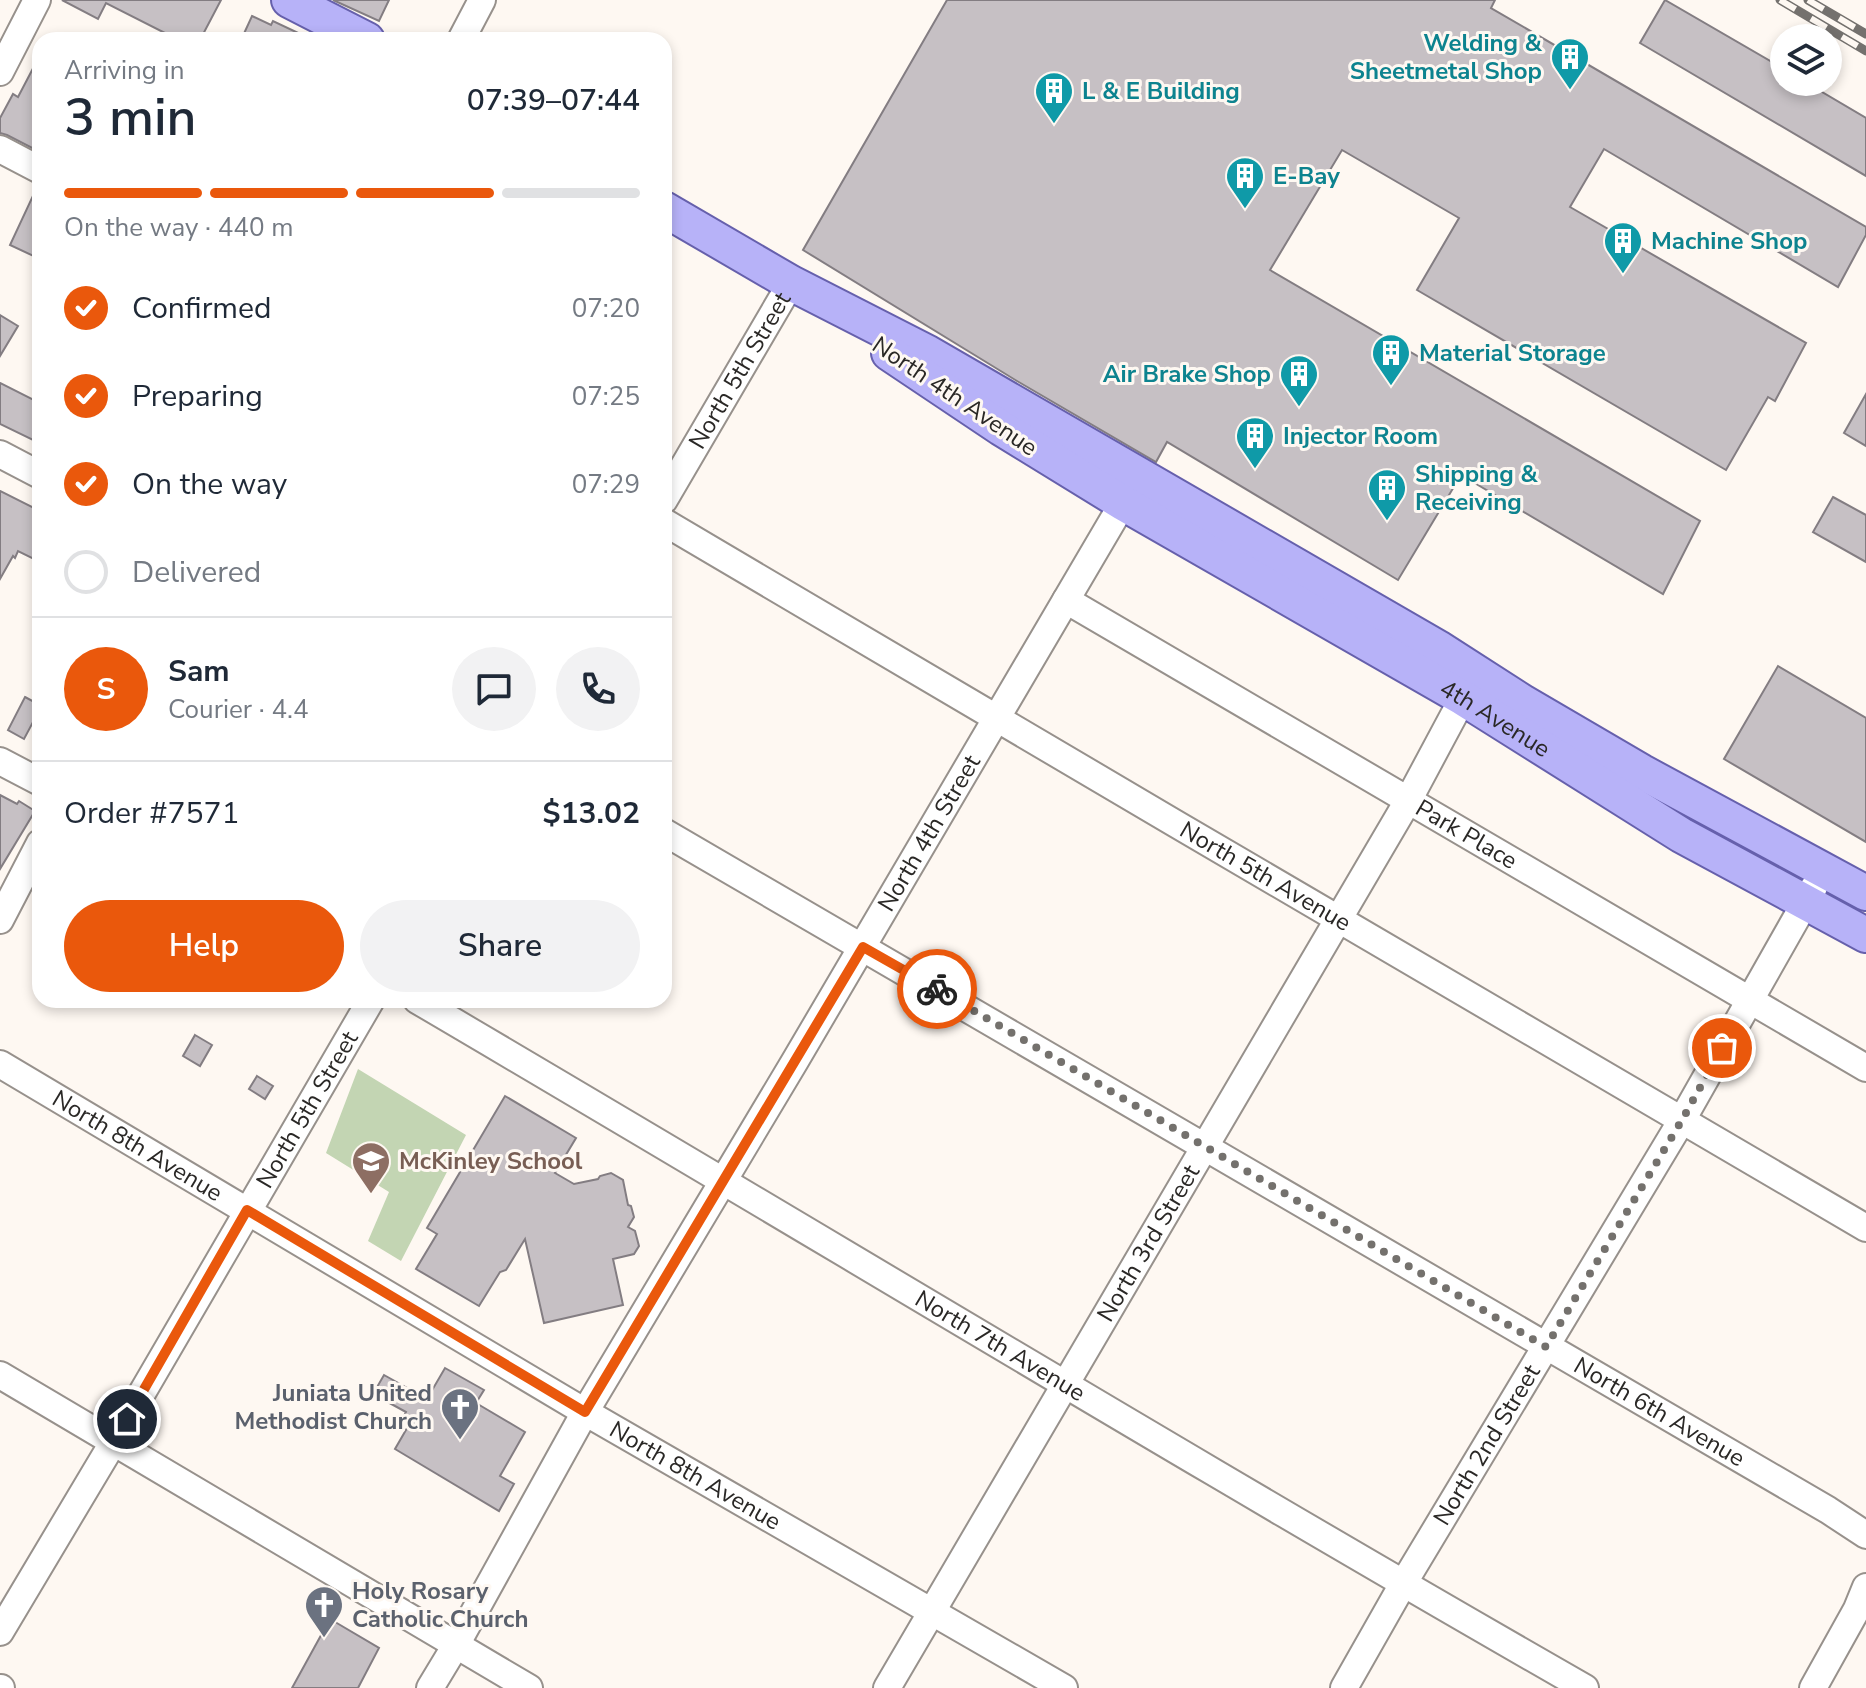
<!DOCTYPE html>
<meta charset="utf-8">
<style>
body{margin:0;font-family:"Nunito Sans",sans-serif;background:#f2f2f3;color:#1f2937;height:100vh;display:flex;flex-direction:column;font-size:30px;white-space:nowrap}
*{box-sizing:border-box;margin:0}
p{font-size:26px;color:#747a83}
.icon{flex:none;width:44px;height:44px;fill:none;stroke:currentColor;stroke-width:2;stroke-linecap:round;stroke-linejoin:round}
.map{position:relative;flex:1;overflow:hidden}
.drawer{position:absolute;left:32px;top:32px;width:640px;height:976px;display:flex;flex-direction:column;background:#fff;border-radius:24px;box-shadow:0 4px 12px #0003}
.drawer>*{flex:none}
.fabs{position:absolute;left:1770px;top:24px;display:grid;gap:16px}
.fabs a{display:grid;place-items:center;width:72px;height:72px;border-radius:50%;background:#fff;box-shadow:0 4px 12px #0003;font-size:40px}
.pin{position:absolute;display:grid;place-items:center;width:68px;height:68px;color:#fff;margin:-34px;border:4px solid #fff;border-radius:50%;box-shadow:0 2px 8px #0007}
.courier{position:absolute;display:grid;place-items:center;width:80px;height:80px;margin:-40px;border:6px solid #ea580c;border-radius:50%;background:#fff;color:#222;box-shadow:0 2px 10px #0007}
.headline em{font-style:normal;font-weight:600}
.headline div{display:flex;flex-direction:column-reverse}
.headline{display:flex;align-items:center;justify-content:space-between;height:136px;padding:0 32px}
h1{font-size:52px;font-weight:600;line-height:60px}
.bar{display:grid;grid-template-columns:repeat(4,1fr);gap:12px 8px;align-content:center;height:96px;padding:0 32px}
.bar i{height:10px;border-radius:6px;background:#e0e1e3}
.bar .selected{background:#ea580c}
.bar p{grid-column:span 4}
.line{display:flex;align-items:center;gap:20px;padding:0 32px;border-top:2px solid #e0e1e3}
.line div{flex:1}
.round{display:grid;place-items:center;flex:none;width:84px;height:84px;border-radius:42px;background:#f2f2f3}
ol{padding:0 32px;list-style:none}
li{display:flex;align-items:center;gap:24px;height:88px}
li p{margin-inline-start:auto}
li .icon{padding:8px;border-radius:50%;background:#ea580c;color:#fff;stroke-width:4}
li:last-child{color:#747a83}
li i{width:44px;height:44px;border:4px solid #e0e1e3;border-radius:50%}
.cta{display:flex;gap:16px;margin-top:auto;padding:16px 32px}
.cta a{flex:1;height:92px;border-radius:48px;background:#ea580c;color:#fff;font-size:32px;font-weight:600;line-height:92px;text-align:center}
.cta a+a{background:#f2f2f3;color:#1f2937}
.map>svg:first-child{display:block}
.park{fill:#c3d5b3}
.building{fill:#c6c0c4;stroke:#837d82;stroke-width:2}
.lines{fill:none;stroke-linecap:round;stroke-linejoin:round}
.minor-casing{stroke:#97918c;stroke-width:30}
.major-casing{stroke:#6660ac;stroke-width:38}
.minor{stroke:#fff;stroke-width:26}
.major{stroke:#b7b2f8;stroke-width:34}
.rail-casing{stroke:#74716e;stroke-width:9}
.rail{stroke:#fef8f2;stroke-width:6;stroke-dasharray:18;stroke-linecap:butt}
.done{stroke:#74716d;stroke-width:8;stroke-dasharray:0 14.4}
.route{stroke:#ea580c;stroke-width:10}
.labels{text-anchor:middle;stroke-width:6;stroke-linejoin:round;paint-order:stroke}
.culture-label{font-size:24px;font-weight:bold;fill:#0d838f;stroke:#fef8f2;text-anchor:start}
.street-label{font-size:24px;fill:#2a2826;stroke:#fef8f2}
.education-label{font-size:24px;font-weight:bold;fill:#785e54;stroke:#fef8f2;text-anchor:start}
.worship-label{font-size:24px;font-weight:bold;fill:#5b616d;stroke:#fef8f2;text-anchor:end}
</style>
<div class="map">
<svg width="1866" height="1688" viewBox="0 0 1866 1688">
<rect width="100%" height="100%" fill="#fef8f2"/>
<!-- park -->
<polygon class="park" points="358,1069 466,1135 401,1261 368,1241 389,1192 326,1153"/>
<!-- building -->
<g class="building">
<polygon points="62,0 221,0 200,40 167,40 169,35 106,3 98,19"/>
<polygon points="333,0 389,0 379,21"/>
<polygon points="947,0 1495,0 1491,8 1866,227 1866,235 1838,287 1604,149 1570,207 1806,343 1775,401 1768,397 1726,470 1417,290 1459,218 1342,150 1270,270 1700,521 1663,594 1461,475 1398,580 1167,442 1156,462 1017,381 803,250"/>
<polygon points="1665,0 1784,69 1784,82 1805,82 1866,118 1866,176 1640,43"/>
<polygon points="252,16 271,25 273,21 313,40 241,40"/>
<polygon points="40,55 40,152 7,135 0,133 0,118 13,94 18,97"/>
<polygon points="38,185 40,186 40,259 10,245"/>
<polygon points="0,315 18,326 0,356"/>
<polygon points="0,383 40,403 40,424 33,440 0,424"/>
<polygon points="1866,394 1866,446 1844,433"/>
<polygon points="0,491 40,511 40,562 18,551 15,558 13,556 0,579"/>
<polygon points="1833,497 1866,515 1866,562 1813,532"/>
<polygon points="1778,666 1866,718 1866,842 1724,759"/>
<polygon points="25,697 40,705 40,709 24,739 8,730"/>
<polygon points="0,795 17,804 19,801 35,811 0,869"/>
<polygon points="195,1035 212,1045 200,1066 183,1056"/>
<polygon points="257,1076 273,1086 265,1099 249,1089"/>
<polygon points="505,1096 576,1138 555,1173 574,1184 598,1179 600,1176 611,1173 623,1180 628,1205 631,1206 634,1217 628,1227 635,1231 639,1246 634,1254 613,1259 623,1305 544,1323 525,1239 506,1270 500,1272 479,1306 416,1269 437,1234 427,1228"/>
<polygon points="445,1368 484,1390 476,1403 525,1432 500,1476 514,1484 499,1511 395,1449 410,1423 403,1418 406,1412 373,1394 384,1375 427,1399"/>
<polygon points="330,1619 379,1648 358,1688 292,1688"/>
</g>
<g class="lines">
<!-- minor casing -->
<g class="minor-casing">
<g id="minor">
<polyline points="461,40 482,0"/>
<polyline points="0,72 37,0"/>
<polyline points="0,149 40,170"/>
<polyline points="0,454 40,475"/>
<path id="s1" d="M 664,500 L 791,283"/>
<path id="s2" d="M 664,522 C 1063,760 1466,992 1866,1228"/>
<path id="s3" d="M 1066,600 L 1866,1068"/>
<polyline points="0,761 40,782"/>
<path id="s4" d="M 664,832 L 1828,1510 L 1866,1535"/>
<polyline points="0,920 40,843"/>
<path id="s5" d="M 417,1000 C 807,1229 1193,1464 1585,1688"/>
<path id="s6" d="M 0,1064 L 585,1412 L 1064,1688"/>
<polyline points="0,1375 529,1688"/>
<path id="s7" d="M 0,1632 L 114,1441 L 371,1000"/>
<polyline points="0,1688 1,1688"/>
<path id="s8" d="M 430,1688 L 456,1645 L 585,1412 L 795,1061 L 1133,486"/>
<path id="s9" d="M 887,1688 L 1409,799 L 1471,683"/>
<path id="s10" d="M 1344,1688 L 1403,1584 L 1682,1120 L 1814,887"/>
<polyline points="1813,1688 1857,1609 1866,1587"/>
</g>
</g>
<!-- major casing -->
<g class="major-casing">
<g id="major">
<polyline points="289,0 367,40"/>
<polyline points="664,209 791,283 928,353 1440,649 1524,703 1642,772 1866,893"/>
<path id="s11" d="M 889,353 L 1001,428 L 1123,503 L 1463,698 L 1681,835 L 1866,935"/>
</g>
</g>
<!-- minor -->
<use href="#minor" class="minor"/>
<!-- major -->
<use href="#major" class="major"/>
<!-- rail casing -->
<g class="rail-casing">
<g id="rail">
<polyline points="1780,0 1866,51"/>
<polyline points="1808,0 1866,34"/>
</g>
</g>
<!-- rail -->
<use href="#rail" class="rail"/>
</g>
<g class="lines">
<!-- done -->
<polyline class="done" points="937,989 1546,1347 1682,1120 1722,1048"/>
<!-- route -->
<polyline class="route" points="127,1419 247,1210 585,1412 863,947 937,989"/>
</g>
<!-- icons -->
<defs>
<g id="building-pin" transform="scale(2)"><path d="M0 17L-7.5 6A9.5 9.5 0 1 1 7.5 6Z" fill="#0f9aa8" stroke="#fef8f2"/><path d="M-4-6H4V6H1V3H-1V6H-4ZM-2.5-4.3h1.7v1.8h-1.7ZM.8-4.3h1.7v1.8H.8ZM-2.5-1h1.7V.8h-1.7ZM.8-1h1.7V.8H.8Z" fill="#fff"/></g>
<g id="school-pin" transform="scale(2)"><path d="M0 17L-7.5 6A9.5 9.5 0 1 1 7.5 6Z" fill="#8d6e63" stroke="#fef8f2"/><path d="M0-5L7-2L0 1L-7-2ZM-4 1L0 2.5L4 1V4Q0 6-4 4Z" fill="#fff"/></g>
<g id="church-pin" transform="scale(2)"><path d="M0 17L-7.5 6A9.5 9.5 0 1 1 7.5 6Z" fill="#6b7280" stroke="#fef8f2"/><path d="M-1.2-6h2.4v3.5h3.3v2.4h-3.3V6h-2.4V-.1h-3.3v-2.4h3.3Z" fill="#fff"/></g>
</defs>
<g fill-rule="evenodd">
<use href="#building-pin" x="1570" y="57"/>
<use href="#building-pin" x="1054" y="91"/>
<use href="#building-pin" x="1245" y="176"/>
<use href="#building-pin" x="1623" y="241"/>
<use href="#building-pin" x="1391" y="353"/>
<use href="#building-pin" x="1299" y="374"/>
<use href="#building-pin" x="1255" y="436"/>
<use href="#building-pin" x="1387" y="488"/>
<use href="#school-pin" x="371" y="1161"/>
<use href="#church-pin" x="460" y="1407"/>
<use href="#church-pin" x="324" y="1605"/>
</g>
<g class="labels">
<!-- culture labels -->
<g class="culture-label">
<text x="1542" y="51" text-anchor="end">Welding &amp;<tspan x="1542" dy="28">Sheetmetal Shop</tspan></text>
<text x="1082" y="99">L &amp; E Building</text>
<text x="1273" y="184">E-Bay</text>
<text x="1651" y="249">Machine Shop</text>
<text x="1419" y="361">Material Storage</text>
<text x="1271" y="382" text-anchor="end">Air Brake Shop</text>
<text x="1283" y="444">Injector Room</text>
<text x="1415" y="482">Shipping &amp;<tspan x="1415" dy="28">Receiving</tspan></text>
</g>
<!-- street labels -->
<g class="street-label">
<text dy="8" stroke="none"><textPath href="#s1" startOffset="150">North 5th Street</textPath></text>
<text transform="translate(955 396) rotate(34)" y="8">North 4th Avenue</text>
<text dy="8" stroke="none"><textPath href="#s11" startOffset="708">4th Avenue</textPath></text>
<text dy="8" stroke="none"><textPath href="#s8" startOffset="990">North 4th Street</textPath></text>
<text dy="8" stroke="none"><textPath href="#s3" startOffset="464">Park Place</textPath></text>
<text dy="8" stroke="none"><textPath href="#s2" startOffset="698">North 5th Avenue</textPath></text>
<text dy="8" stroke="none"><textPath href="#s7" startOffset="606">North 5th Street</textPath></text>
<text dy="8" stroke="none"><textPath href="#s6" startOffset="160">North 8th Avenue</textPath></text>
<text dy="8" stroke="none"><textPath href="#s9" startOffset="516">North 3rd Street</textPath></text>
<text dy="8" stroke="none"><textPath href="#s5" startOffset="678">North 7th Avenue</textPath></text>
<text dy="8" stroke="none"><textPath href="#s4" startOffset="1152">North 6th Avenue</textPath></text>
<text dy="8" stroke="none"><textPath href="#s10" startOffset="282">North 2nd Street</textPath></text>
<text dy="8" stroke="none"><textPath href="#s6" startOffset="808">North 8th Avenue</textPath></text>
</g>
<!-- education labels -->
<g class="education-label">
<text x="399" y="1169">McKinley School</text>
</g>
<!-- worship labels -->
<g class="worship-label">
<text x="432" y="1401">Juniata United<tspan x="432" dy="28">Methodist Church</tspan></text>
<text x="352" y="1599" text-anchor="start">Holy Rosary<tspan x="352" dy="28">Catholic Church</tspan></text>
</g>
</g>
</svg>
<div class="fabs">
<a><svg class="icon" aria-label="layers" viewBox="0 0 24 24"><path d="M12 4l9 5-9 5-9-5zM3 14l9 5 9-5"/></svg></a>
</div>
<div class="pin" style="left:1722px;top:1048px;background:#ea580c"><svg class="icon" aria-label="bag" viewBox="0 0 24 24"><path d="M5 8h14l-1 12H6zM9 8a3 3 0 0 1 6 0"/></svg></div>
<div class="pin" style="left:127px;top:1419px;background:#1f2937"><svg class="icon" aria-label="home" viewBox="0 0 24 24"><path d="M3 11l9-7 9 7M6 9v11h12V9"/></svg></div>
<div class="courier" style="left:937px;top:989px"><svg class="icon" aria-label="bike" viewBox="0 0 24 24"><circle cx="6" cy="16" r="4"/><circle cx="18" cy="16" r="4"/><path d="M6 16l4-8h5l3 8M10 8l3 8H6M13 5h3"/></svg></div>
<section class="drawer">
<div class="headline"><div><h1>3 min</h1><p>Arriving in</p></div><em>07:39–07:44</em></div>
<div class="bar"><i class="selected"></i><i class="selected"></i><i class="selected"></i><i></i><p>On the way · 440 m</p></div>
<ol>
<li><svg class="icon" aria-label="check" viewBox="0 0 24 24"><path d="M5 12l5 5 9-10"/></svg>Confirmed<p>07:20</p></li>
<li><svg class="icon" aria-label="check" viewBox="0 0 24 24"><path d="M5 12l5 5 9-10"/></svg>Preparing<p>07:25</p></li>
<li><svg class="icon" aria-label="check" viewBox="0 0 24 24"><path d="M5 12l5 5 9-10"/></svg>On the way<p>07:29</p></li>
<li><i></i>Delivered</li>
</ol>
<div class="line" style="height:144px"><b class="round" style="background:#ea580c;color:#fff">S</b><div><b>Sam</b><p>Courier · 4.4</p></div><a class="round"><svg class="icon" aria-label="chat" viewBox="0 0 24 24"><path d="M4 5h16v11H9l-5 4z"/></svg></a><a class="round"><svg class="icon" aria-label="phone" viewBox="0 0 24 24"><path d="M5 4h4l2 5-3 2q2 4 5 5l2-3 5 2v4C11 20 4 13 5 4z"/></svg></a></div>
<div class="line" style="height:104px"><div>Order #7571</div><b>$13.02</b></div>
<div class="cta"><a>Help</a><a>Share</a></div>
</section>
</div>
